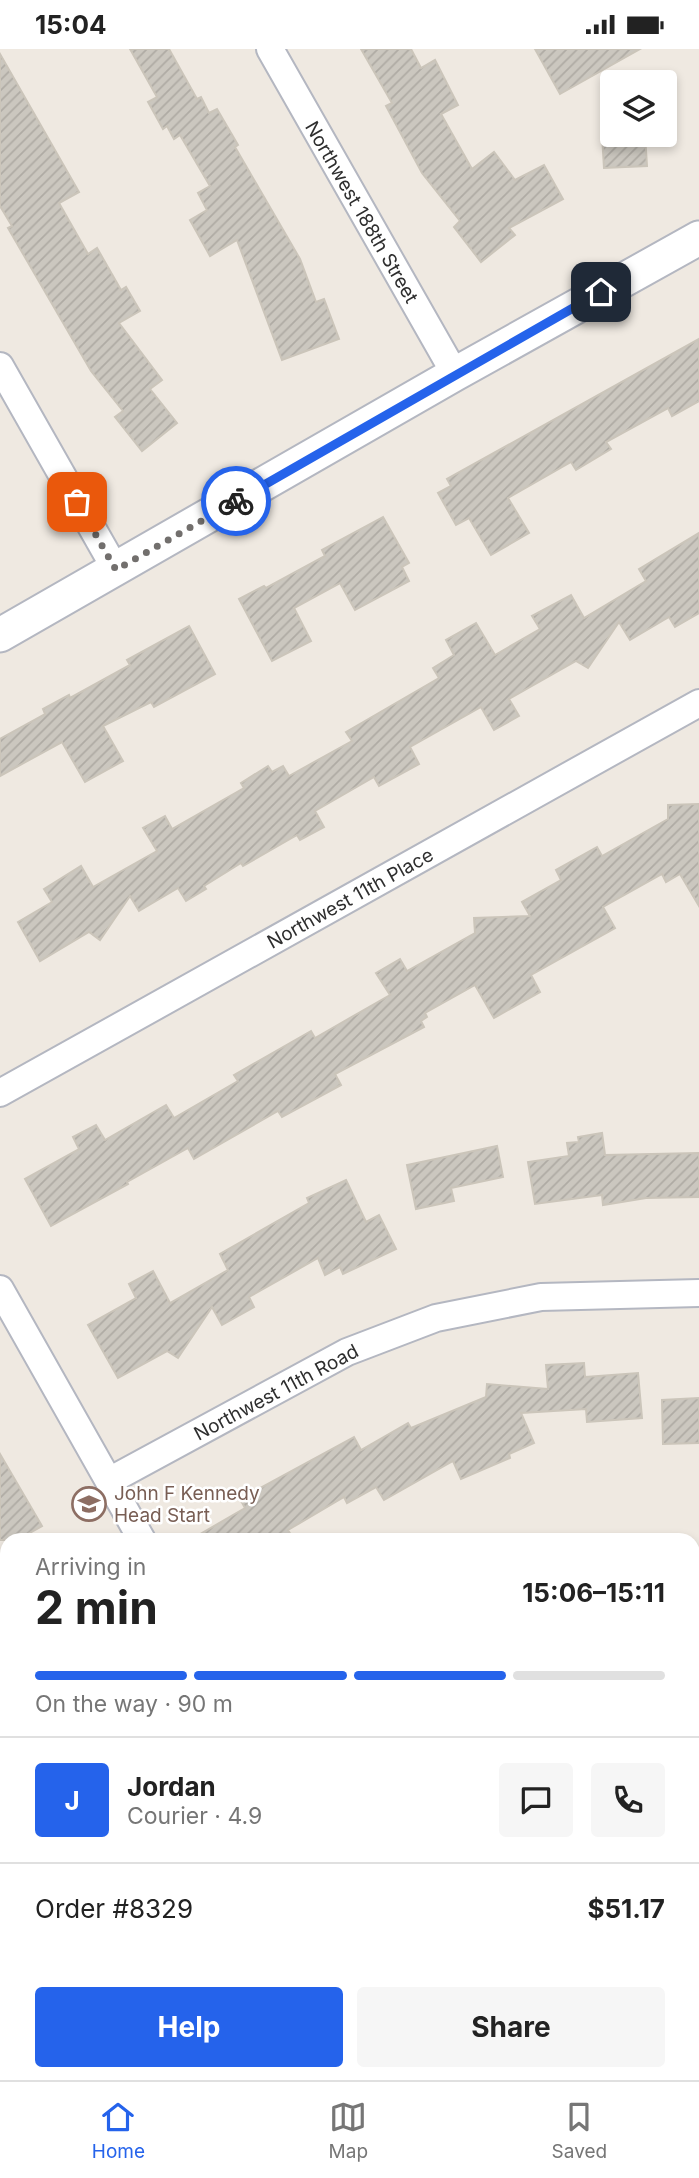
<!DOCTYPE html>
<meta charset="utf-8">
<style>
body{margin:0;font-family:Inter,sans-serif;background:#f6f6f6;color:#222;height:100vh;display:flex;flex-direction:column;font-size:26px;white-space:nowrap}
*{box-sizing:border-box;margin:0}
p{font-size:23px;color:#767676}
.icon{flex:none;width:38px;height:38px;fill:none;stroke:currentColor;stroke-width:2;stroke-linecap:round;stroke-linejoin:round}
.map{position:relative;flex:1;overflow:hidden}
.drawer{position:absolute;left:0px;top:1484px;width:700px;height:548px;display:flex;flex-direction:column;background:#fff;border-radius:21px 21px 0 0;box-shadow:0 4px 10px #0003}
.drawer>*{flex:none}
.fabs{position:absolute;left:600px;top:21px;display:grid;gap:14px}
.fabs a{display:grid;place-items:center;width:77px;height:77px;border-radius:7px;background:#fff;box-shadow:0 4px 10px #0003;font-size:35px}
.pin{position:absolute;display:grid;place-items:center;width:60px;height:60px;color:#fff;margin:-30px;border-radius:14px;box-shadow:0 4px 10px #0006}
.courier{position:absolute;display:grid;place-items:center;width:70px;height:70px;margin:-35px;border:5px solid #2563eb;border-radius:50%;background:#fff;color:#222;box-shadow:0 2px 9px #0007}
.head em{font-style:normal;font-weight:700}
.head div{display:flex;flex-direction:column-reverse}
.head{display:flex;align-items:center;justify-content:space-between;height:119px;padding:0 35px}
h1{font-size:46px;font-weight:700;line-height:52px}
.bar{display:grid;grid-template-columns:repeat(4,1fr);gap:10px 7px;align-content:center;height:84px;padding:0 35px}
.bar i{height:9px;border-radius:5px;background:#e0e0e0}
.bar .current{background:#2563eb}
.bar p{grid-column:span 4}
.line{display:flex;align-items:center;gap:18px;padding:0 35px;border-top:2px solid #e0e0e0}
.line div{flex:1}
.round{display:grid;place-items:center;flex:none;width:74px;height:74px;border-radius:7px;background:#f6f6f6}
.cta{display:flex;gap:14px;margin-top:auto;padding:14px 35px}
.cta a{flex:1;height:80px;border-radius:7px;background:#2563eb;color:#fff;font-size:28px;font-weight:700;line-height:80px;text-align:center}
.cta a+a{background:#f6f6f6;color:#222}
.status{display:flex;justify-content:space-between;align-items:center;height:49px;padding:0 35px;background:#fff;direction:ltr}
.status svg{height:19px;fill:currentColor}
.menu{display:flex;justify-content:space-around;align-items:center;height:98px;border-top:2px solid #e0e0e0;background:#fff;font-size:19px;color:#767676}
.menu a{display:grid;justify-items:center;gap:4px}
.menu .current{color:#2563eb}
.map>svg:first-child{display:block}
.building{fill:url(#building-hatch);stroke:#cbc5ba;stroke-width:2}
.lines{fill:none;stroke-linecap:round;stroke-linejoin:round}
.minor-casing{stroke:#b4b7c1;stroke-width:30}
.tertiary-casing{stroke:#b4b7c1;stroke-width:37}
.minor{stroke:#fff;stroke-width:26}
.tertiary{stroke:#fff;stroke-width:33}
.done{stroke:#726f6d;stroke-width:7;stroke-dasharray:0 12.6}
.route{stroke:#2563eb;stroke-width:9}
.labels{text-anchor:middle;stroke-width:5;stroke-linejoin:round;paint-order:stroke}
.street-label{font-size:19px;fill:#2e2e2e;stroke:#fff}
.education-label{font-size:19px;fill:#785e54;stroke:#fff;text-anchor:start}
</style>
<div class="status"><b>15:04</b><svg viewBox="0 0 49 12"><path d="M0 12V9h3v3zM5 12V6h3v6zM10 12V3h3v9zM15 12V0h3v12zM26 1h20v11H26zM47 4h2v5h-2z"/></svg></div>
<div class="map">
<svg width="699" height="2031" viewBox="0 0 699 2031">
<defs>
<pattern id="building-hatch" width="6" height="6" patternUnits="userSpaceOnUse" patternTransform="scale(1.75)"><rect width="6" height="6" fill="#cbc7bf"/><path d="M-1 1l2-2M0 6l6-6M5 7l2-2" fill="none" stroke="#afaba4"/></pattern>
</defs>
<rect width="100%" height="100%" fill="#efe9e1"/>
<!-- building -->
<g class="building">
<polygon points="130,0 169,0 197,50 201,48 209,64 217,60 238,96 235,98 300,210 316,253 324,250 339,290 282,311 237,191 210,207 190,171 207,161 198,144 210,137 180,86 174,90 167,77 163,80 148,53 157,48"/>
<polygon points="361,0 411,0 421,19 435,11 458,56 441,65 472,120 494,103 515,131 544,116 563,150 509,179 515,186 481,213 454,178 460,172 422,124 386,57 392,54"/>
<polygon points="535,0 640,0 560,45"/>
<polygon points="0,5 79,143 59,154 88,205 97,199 121,241 126,238 140,262 119,274 162,331 150,340 177,374 142,402 115,368 123,362 91,322 8,179 12,177 0,157"/>
<polygon points="602,86 645,86 647,117 604,119"/>
<polygon points="699,290 699,352 672,367 668,359 606,393 611,400 576,421 571,413 508,449 529,484 491,506 469,469 456,476 438,444 451,437 447,430"/>
<polygon points="383,468 409,514 402,518 409,532 355,561 340,534 294,559 311,592 272,612 239,550 264,537 266,539 325,507 322,501"/>
<polygon points="699,484 699,564 675,578 669,568 630,591 619,573 588,619 576,612 509,650 519,667 494,681 481,658 410,698 419,715 379,737 374,728 315,762 324,778 300,791 297,786 243,817 241,814 204,837 206,840 186,852 178,839 139,862 130,847 100,891 89,883 40,912 18,873 52,853 44,840 81,817 93,838 157,802 143,779 165,767 172,780 244,739 241,734 268,717 272,723 283,717 289,727 352,692 346,683 439,629 433,619 454,606 446,591 476,574 495,606 540,580 532,567 571,546 584,569 646,532 639,520"/>
<polygon points="189,577 215,625 154,658 151,653 103,677 123,712 85,733 62,693 0,727 0,690 45,665 43,660 69,646 70,649 130,616 127,611"/>
<polygon points="699,755 699,857 680,825 666,833 662,825 603,858 615,879 531,926 540,943 494,969 475,936 425,964 427,968 421,972 424,978 335,1025 341,1036 282,1068 278,1062 194,1110 188,1099 127,1133 128,1135 51,1177 25,1130 79,1100 73,1088 96,1076 105,1091 166,1056 174,1069 238,1032 234,1026 311,982 315,989 390,946 376,924 400,910 407,922 475,884 474,869 530,867 522,853 561,831 556,821 597,798 602,807 668,770 668,756"/>
<polygon points="602,1084 605,1106 699,1104 699,1148 646,1149 603,1156 602,1146 535,1155 528,1113 569,1107 567,1094 579,1093 578,1088"/>
<polygon points="497,1097 503,1128 451,1139 454,1152 416,1160 407,1116"/>
<polygon points="346,1131 366,1173 379,1166 396,1200 343,1225 340,1218 325,1226 318,1209 249,1248 254,1258 222,1276 212,1258 178,1309 167,1302 118,1329 88,1276 136,1249 129,1235 153,1222 170,1254 228,1221 220,1205 309,1154 307,1149"/>
<polygon points="584,1314 585,1328 638,1324 642,1369 587,1373 586,1360 521,1364 534,1394 509,1405 510,1409 461,1430 453,1412 384,1451 376,1438 347,1454 344,1448 288,1481 294,1491 190,1491 245,1459 240,1450 354,1388 361,1401 408,1374 411,1379 486,1348 487,1335 548,1340 546,1316"/>
<polygon points="699,1349 699,1394 663,1395 662,1351"/>
<polygon points="0,1405 42,1477 17,1491 0,1491"/>
</g>
<g class="lines">
<!-- minor casing -->
<g class="minor-casing">
<g id="minor">
<polyline points="270,0 455,325"/>
<polyline points="0,317 116,521"/>
<polyline points="0,1044 699,654"/>
<polyline points="0,1240 142,1491"/>
<polyline points="109,1432 347,1303 436,1269 541,1248 699,1244"/>
<polyline points="693,1642 699,1641"/>
<polyline points="0,1946 7,1942"/>
<polyline points="0,2005 7,2017"/>
</g>
</g>
<!-- tertiary casing -->
<g class="tertiary-casing">
<polyline id="tertiary" points="0,586 455,325 699,189"/>
</g>
<!-- minor -->
<use href="#minor" class="minor"/>
<!-- tertiary -->
<use href="#tertiary" class="tertiary"/>
</g>
<g class="lines">
<!-- done -->
<polyline class="done" points="77,453 116,521 236,452"/>
<!-- route -->
<polyline class="route" points="236,452 601,243"/>
</g>
<!-- icons -->
<defs>
<g id="school-ring" transform="scale(1.75)"><circle r="9.5" fill="#fff" stroke="#8d6e63" stroke-width="1.5"/><path d="M0-5L7-2L0 1L-7-2ZM-4 1L0 2.5L4 1V4Q0 6-4 4Z" fill="#8d6e63"/></g>
</defs>
<g fill-rule="evenodd">
<use href="#school-ring" x="89" y="1455"/>
</g>
<g class="labels">
<!-- street labels -->
<g class="street-label">
<text transform="translate(362 163) rotate(60)" y="7">Northwest 188th Street</text>
<text transform="translate(350 849) rotate(-29)" y="7">Northwest 11th Place</text>
<text transform="translate(276 1343) rotate(-28)" y="7">Northwest 11th Road</text>
</g>
<!-- education labels -->
<g class="education-label">
<text x="114" y="1451">John F Kennedy<tspan x="114" dy="22">Head Start</tspan></text>
</g>
</g>
</svg>
<div class="fabs">
<a><svg class="icon" aria-label="layers" viewBox="0 0 24 24"><path d="M12 4l9 5-9 5-9-5zM3 14l9 5 9-5"/></svg></a>
</div>
<div class="pin" style="left:77px;top:453px;background:#ea580c"><svg class="icon" aria-label="bag" viewBox="0 0 24 24"><path d="M5 8h14l-1 12H6zM9 8a3 3 0 0 1 6 0"/></svg></div>
<div class="pin" style="left:601px;top:243px;background:#1f2937"><svg class="icon" aria-label="home" viewBox="0 0 24 24"><path d="M3 11l9-7 9 7M6 9v11h12V9"/></svg></div>
<div class="courier" style="left:236px;top:452px"><svg class="icon" aria-label="bike" viewBox="0 0 24 24"><circle cx="6" cy="16" r="4"/><circle cx="18" cy="16" r="4"/><path d="M6 16l4-8h5l3 8M10 8l3 8H6M13 5h3"/></svg></div>
<section class="drawer">
<div class="head"><div><h1>2 min</h1><p>Arriving in</p></div><em>15:06–15:11</em></div>
<div class="bar"><i class="current"></i><i class="current"></i><i class="current"></i><i></i><p>On the way · 90 m</p></div>
<div class="line" style="height:126px"><b class="round" style="background:#2563eb;color:#fff">J</b><div><b>Jordan</b><p>Courier · 4.9</p></div><a class="round"><svg class="icon" aria-label="chat" viewBox="0 0 24 24"><path d="M4 5h16v11H9l-5 4z"/></svg></a><a class="round"><svg class="icon" aria-label="phone" viewBox="0 0 24 24"><path d="M5 4h4l2 5-3 2q2 4 5 5l2-3 5 2v4C11 20 4 13 5 4z"/></svg></a></div>
<div class="line" style="height:91px"><div>Order #8329</div><b>$51.17</b></div>
<div class="cta"><a>Help</a><a>Share</a></div>
</section>
</div>
<nav class="menu">
<a class="current"><svg class="icon" aria-label="home" viewBox="0 0 24 24"><path d="M3 11l9-7 9 7M6 9v11h12V9"/></svg>Home</a>
<a><svg class="icon" aria-label="map" viewBox="0 0 24 24"><path d="M3 6l6-2 6 2 6-2v14l-6 2-6-2-6 2zM9 4v14M15 6v14"/></svg>Map</a>
<a><svg class="icon" aria-label="saved" viewBox="0 0 24 24"><path d="M7 4h10v16l-5-4-5 4z"/></svg>Saved</a>
</nav>
